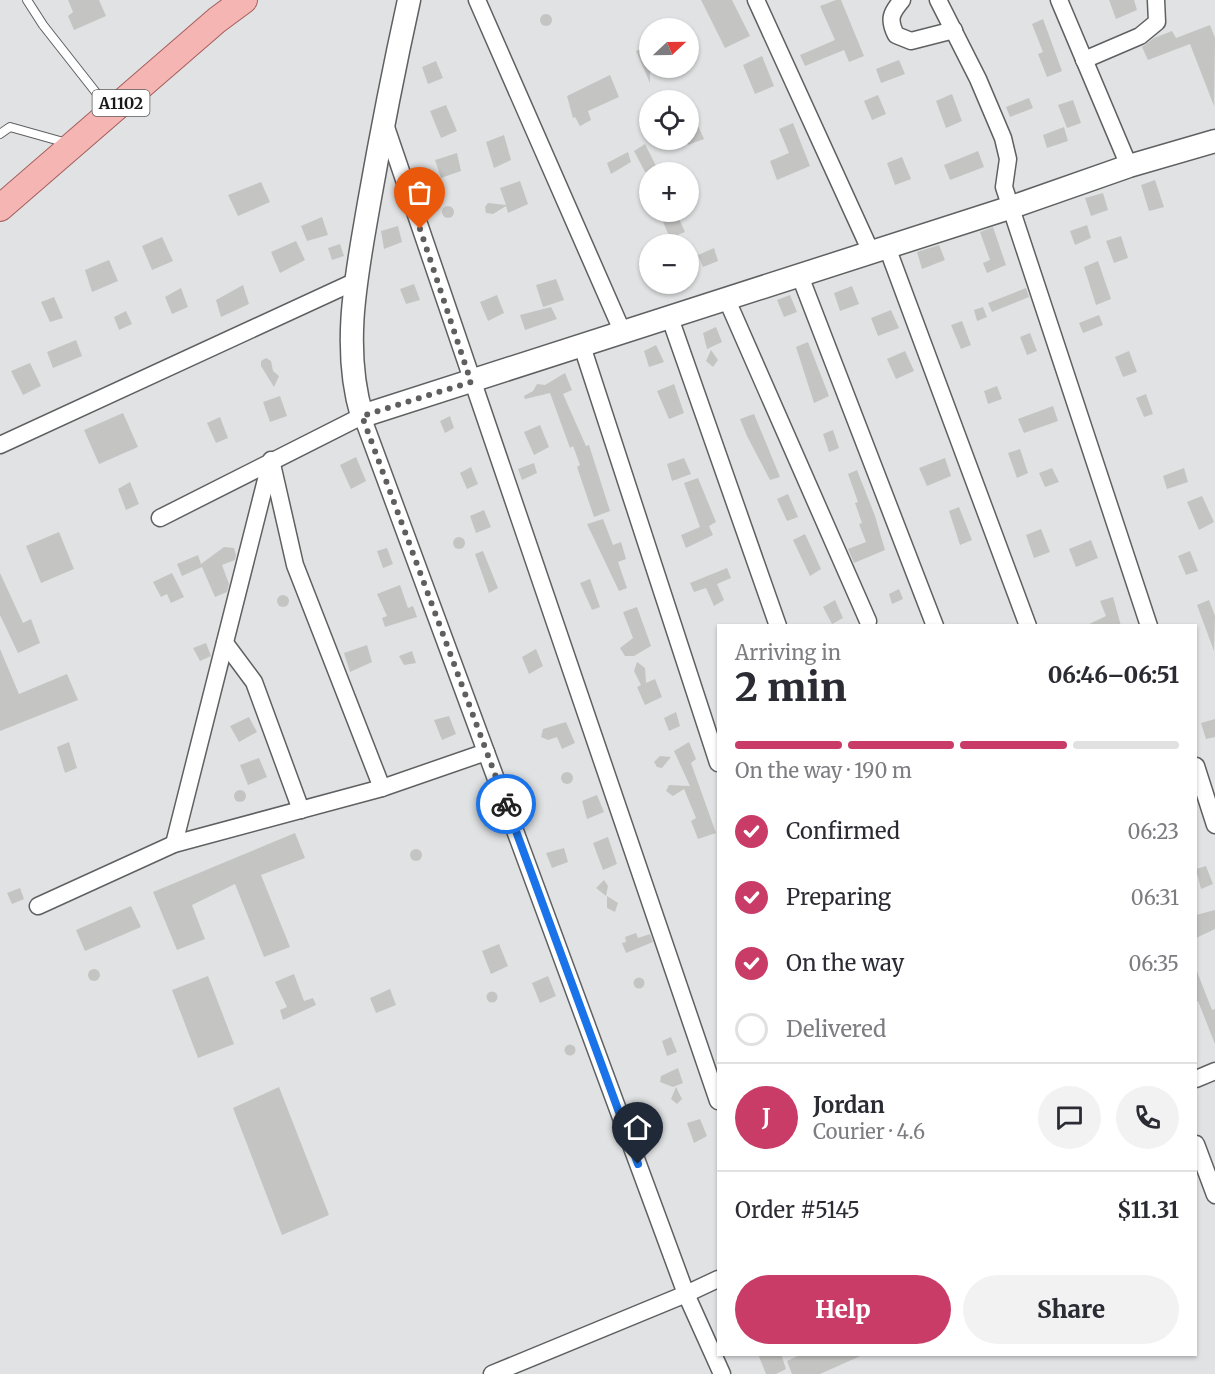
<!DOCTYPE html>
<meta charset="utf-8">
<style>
body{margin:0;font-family:Merriweather,serif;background:#f2f2f3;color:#2b2b33;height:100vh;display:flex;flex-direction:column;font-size:22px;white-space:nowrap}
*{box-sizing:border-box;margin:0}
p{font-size:20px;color:#7c7c81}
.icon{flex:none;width:33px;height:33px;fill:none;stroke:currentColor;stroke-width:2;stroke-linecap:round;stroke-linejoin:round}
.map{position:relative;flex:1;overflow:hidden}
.sheet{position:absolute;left:717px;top:624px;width:480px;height:732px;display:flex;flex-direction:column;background:#fff;border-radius:0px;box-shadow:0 2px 4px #0004}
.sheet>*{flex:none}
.needle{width:39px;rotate:68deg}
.buttons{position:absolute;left:639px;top:18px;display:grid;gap:12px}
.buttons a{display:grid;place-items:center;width:60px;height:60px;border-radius:50%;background:#fff;box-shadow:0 2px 4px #0004;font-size:30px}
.pin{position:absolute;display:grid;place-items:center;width:51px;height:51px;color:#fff;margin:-62px -26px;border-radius:50% 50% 50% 0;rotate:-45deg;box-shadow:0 0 6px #0007}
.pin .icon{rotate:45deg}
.courier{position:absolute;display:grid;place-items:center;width:60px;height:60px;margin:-30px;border:4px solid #1a73e8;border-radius:50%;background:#fff;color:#222;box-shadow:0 2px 8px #0007}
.head em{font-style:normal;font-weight:800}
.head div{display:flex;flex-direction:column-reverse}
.head{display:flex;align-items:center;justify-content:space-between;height:102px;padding:0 18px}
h1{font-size:39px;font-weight:800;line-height:45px}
.bar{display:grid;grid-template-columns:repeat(4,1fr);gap:9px 6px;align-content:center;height:72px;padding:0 18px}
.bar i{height:8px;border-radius:4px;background:#e1e1e2}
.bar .selected{background:#c93c67}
.bar p{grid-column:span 4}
.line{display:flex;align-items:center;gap:15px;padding:0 18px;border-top:2px solid #e1e1e2}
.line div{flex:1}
.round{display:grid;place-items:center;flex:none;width:63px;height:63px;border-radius:32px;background:#f2f2f3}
ol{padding:0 18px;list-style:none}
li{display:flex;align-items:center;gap:18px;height:66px}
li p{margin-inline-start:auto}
li .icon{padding:6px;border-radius:50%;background:#c93c67;color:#fff;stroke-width:4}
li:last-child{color:#7c7c81}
li i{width:33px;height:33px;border:3px solid #e1e1e2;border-radius:50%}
.primary-button{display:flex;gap:12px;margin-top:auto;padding:12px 18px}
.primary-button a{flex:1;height:69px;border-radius:36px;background:#c93c67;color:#fff;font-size:24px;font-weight:800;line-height:69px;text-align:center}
.primary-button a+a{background:#f2f2f3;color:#2b2b33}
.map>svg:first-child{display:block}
.building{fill:#c4c4c3}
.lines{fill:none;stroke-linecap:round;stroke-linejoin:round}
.lane-casing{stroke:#5f6061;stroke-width:10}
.street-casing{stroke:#5f6061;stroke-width:19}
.secondary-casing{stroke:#5f6061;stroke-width:25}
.primary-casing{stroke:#a45e5d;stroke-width:28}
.lane{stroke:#fff;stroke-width:8}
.street{stroke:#fff;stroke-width:16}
.secondary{stroke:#fff;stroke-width:22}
.primary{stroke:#f5b5b3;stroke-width:26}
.done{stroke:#5f5f60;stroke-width:6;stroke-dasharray:0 10.8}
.route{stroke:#1a73e8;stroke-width:8}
.labels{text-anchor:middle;stroke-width:6;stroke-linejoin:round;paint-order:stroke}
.shield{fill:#fff;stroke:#5e5e5f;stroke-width:1.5}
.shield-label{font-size:16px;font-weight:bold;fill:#19191a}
</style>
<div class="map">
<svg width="1215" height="1374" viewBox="0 0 1215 1374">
<rect width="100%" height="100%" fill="#e1e2e3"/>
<!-- building -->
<g class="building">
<polygon points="68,0 99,0 106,16 74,30 68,16 73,12"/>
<polygon points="701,0 732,0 750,36 725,48"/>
<polygon points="836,0 841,0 864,56 849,62 844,50 805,66 800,55 835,40 820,6"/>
<polygon points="1109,0 1134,0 1137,10 1116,19"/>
<circle cx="546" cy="20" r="6"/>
<polygon points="1043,19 1062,71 1047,77 1038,54 1043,52 1032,24"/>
<polygon points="1210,25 1215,38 1214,106 1190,44 1148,60 1142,47 1154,38 1172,31 1176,38"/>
<polygon points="650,45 650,83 636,51"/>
<polygon points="762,56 774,86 755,94 743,65"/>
<polygon points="899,60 905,74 881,83 876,69"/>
<polygon points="436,61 443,78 428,84 422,67"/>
<polygon points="610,75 619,97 588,111 591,120 580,126 575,117 573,118 567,96"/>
<polygon points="952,94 962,121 946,128 936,101"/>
<polygon points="878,95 886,114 872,120 864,101"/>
<polygon points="1029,98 1033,108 1010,117 1006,107"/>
<polygon points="1073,100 1081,123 1067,128 1058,105"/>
<polygon points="688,103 704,139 688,145"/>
<polygon points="446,105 457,131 441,138 430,111"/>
<polygon points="793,123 810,166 777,180 770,161 789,153 779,129"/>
<polygon points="1064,127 1068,141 1047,148 1043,135"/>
<polygon points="504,135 511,160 494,168 486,142"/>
<polygon points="645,144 659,172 645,172 634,151"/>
<polygon points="978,151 984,167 950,180 944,165"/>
<polygon points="628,152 631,162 611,174 607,163"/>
<polygon points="457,153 461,171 441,178 435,160"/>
<polygon points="902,157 911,179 895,185 887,163"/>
<polygon points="1155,180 1164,207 1149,211 1141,185"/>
<polygon points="520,181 528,204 508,213 506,206 493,214 486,213 485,207 488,203 506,205 500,188"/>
<polygon points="261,182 270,202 238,216 228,195"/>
<polygon points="1103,193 1108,210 1091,216 1085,198"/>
<circle cx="448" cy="212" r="6"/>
<polygon points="662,212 676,212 685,232 670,238 660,215"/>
<polygon points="322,217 328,235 307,241 301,226"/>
<polygon points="1087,225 1091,238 1075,245 1070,231"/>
<polygon points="398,226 402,242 384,249 381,231"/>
<polygon points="993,227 1006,265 987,273 983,263 990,260 980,232"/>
<polygon points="1121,236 1128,258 1114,263 1106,241"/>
<polygon points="162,237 173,261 152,270 142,246"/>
<polygon points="296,241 305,260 280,273 271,252"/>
<polygon points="340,244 344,256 332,260 328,248"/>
<polygon points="939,245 945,260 922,269 917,252"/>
<polygon points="714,248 718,261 703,267 698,255"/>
<polygon points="109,260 118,281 92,292 85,270"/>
<polygon points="1098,261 1111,299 1096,305 1084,267"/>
<polygon points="556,279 564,300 543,307 536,285"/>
<polygon points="414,284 420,300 406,304 400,289"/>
<polygon points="243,285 249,304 221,317 216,300"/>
<polygon points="852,286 859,304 840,311 834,293"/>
<polygon points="181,288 188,307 172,314 165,297"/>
<polygon points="1026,288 1029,297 992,312 988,303"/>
<polygon points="497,295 504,313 488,321 480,302"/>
<polygon points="790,295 797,312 784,317 777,300"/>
<polygon points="54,297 63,318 50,322 41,302"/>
<polygon points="551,307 557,319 525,330 520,315"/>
<polygon points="983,307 987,317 977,321 974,310"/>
<polygon points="891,310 899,328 878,336 871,318"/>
<polygon points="126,311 132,324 119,330 114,317"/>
<polygon points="1099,315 1103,325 1083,333 1079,323"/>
<polygon points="962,321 971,345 961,349 951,325"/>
<polygon points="716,327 722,342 707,349 703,333"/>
<polygon points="1030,333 1037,351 1027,355 1020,337"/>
<polygon points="76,340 82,356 53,368 47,352"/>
<polygon points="808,342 829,396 814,403 796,347"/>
<polygon points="656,345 664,362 649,367 644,351"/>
<polygon points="711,350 718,360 713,367 706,361"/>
<polygon points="905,351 914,371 896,379 887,359"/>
<polygon points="1129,351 1137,372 1123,377 1115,357"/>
<polygon points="266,358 271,361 273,371 279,376 274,387 261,366 261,361"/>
<polygon points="30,363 41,386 23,395 11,371"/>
<polygon points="565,373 572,390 563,394 586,446 589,445 610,511 594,517 577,467 580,465 573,446 570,448 550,393 525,399 524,396 533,391 537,384 545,385"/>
<polygon points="674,384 684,413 669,419 657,391"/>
<polygon points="997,386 1002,399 988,404 984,391"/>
<polygon points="1146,394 1153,414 1144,417 1136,398"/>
<polygon points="280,396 287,416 270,422 263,402"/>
<polygon points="1053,406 1058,421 1024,433 1018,419"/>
<polygon points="123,413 138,447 99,464 84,430"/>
<polygon points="754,414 773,460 780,477 770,480 747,436 740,419"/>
<polygon points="450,416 454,428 445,433 440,421"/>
<polygon points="220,417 228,438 216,443 207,423"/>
<polygon points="540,425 549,447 534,455 524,432"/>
<polygon points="833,430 839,448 829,452 823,434"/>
<polygon points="1020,449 1028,473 1017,478 1008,453"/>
<polygon points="356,457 366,481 351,489 340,465"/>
<polygon points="684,458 691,474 672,481 667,464"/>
<polygon points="945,458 951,476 927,486 919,468"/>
<polygon points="534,463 537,473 522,480 518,469"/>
<polygon points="471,467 478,484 467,489 460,473"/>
<polygon points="1052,468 1059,482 1045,487 1039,473"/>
<polygon points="1184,468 1188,482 1167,489 1163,476"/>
<polygon points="857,470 875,516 885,550 854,563 848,549 866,542 859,524 862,523 855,503 858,502 848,474"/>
<polygon points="698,478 716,522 709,526 713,535 686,548 681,535 700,527 684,483"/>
<polygon points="130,482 139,504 126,510 118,489"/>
<polygon points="788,494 798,517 787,521 777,499"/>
<polygon points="1202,496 1214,522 1199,530 1187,502"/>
<polygon points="959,507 972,540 960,545 949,511"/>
<polygon points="484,510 491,527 476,533 470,516"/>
<polygon points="603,519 613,545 621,542 626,559 618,562 627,588 619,591 587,524"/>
<polygon points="1041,529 1050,552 1034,558 1026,535"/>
<polygon points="59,532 74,569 41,583 26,546"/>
<polygon points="805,534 821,569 810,576 793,540"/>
<circle cx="459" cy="543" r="6"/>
<polygon points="1091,540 1098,558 1076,567 1069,549"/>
<polygon points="224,547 234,548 236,555 235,560 222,565 229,584 227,592 215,597 202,567 182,576 177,564 198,555 201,564"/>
<polygon points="387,548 393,564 383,568 377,551"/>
<polygon points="483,551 498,588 489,593 475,554"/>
<polygon points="1190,551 1198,571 1186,575 1178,556"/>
<polygon points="727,568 731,578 717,584 724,600 714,606 706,588 694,592 690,583"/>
<polygon points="0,573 23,623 31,619 40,643 18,653 0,615"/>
<polygon points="172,573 184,597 171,603 167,594 161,597 153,582"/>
<polygon points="590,579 600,607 592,610 580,583"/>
<polygon points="400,585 408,608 413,606 417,617 385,627 382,618 387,616 377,594"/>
<polygon points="899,589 903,599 892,604 889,594"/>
<circle cx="283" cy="601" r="6"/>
<polygon points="1113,597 1121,626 1085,626 1106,616 1100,601"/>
<polygon points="835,600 843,618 832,624 823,607"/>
<polygon points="1209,600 1215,616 1214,651 1197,605"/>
<polygon points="637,607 651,646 634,656 625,656 620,648 633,638 623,612"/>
<polygon points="206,643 211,656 200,661 193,648"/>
<polygon points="367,645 372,662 350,672 344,653"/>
<polygon points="0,649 19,694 67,674 78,700 0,731"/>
<polygon points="536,649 543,666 529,674 522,657"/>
<polygon points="412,651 416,663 404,665 399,656"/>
<polygon points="637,662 645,668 646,683 655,679 662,697 645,705 637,687 641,685 634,671"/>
<polygon points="676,712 680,726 669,731 664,718"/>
<polygon points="449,716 456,734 442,740 434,720"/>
<polygon points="249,717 257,732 239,742 230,726"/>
<polygon points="1215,719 1215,737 1206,739 1201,723"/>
<polygon points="566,722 575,743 562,749 557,737 548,740 541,737 543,729"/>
<polygon points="69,742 77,768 65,773 57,747"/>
<polygon points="689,742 696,759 691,763 716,833 698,839 691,821 696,818 684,789 673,796 666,791 669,785 690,786 674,751"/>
<polygon points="660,756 671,757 662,768 657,767 654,762"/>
<polygon points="259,758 267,777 248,785 240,765"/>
<circle cx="567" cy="778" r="6"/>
<circle cx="240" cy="796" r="6"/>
<polygon points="597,795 604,812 587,819 582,801"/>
<polygon points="295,833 305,858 261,875 290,947 264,957 235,884 192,905 205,939 177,950 153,892"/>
<polygon points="608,837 617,864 603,870 593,843"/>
<polygon points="564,848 568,862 552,868 546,853"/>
<circle cx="416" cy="855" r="6"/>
<polygon points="1206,866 1213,884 1201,889 1196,869"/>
<polygon points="604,880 608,886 606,896 596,888"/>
<polygon points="20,888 24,899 12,904 7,893"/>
<polygon points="607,896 618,903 615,912 607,908"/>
<polygon points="131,906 141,927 85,951 76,930"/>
<polygon points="1215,910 1215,929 1196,938 1196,915"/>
<polygon points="636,933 638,938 650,934 653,942 626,953 622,943 626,942 625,937"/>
<polygon points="499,944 508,966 491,974 482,951"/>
<circle cx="94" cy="975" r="6"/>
<polygon points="1196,969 1212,1010 1215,1009 1215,1044 1198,1001 1196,1002"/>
<polygon points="294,974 304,1001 313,998 316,1005 283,1020 280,1010 287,1007 275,982"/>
<polygon points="208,976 234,1044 198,1058 172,990"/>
<polygon points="548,976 556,996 540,1003 532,983"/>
<circle cx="639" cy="983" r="5.5"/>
<polygon points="390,989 396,1005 376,1013 370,998"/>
<circle cx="492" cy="997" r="5.5"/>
<polygon points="671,1037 677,1052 667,1056 662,1041"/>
<circle cx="570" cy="1050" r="5.5"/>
<polygon points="678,1068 683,1083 673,1087 660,1082 661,1076"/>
<polygon points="279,1087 329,1215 282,1235 233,1108"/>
<polygon points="676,1087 682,1099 677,1104 671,1099"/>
<polygon points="700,1119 707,1136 694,1143 687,1123"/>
<polygon points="758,1354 781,1354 786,1369 776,1374 766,1374"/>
<polygon points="802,1354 865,1354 820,1374 792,1374 787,1361"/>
</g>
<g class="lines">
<!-- lane casing -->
<g class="lane-casing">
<g id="lane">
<polyline points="27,0 43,25 109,109"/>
<polyline points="0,134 10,127 67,143"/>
</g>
</g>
<!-- street casing -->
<g class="street-casing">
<g id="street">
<polyline points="477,0 623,333"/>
<polyline points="756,0 871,252"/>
<path d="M 902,0 C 891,13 888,19 896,35 L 911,41 L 954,30"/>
<polyline points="938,0 978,79 1003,138 1008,159 1004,187 1149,626"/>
<polyline points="1059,0 1129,166"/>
<polyline points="1084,60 1140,36 1157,22 1156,0"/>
<polyline points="385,124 718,1101"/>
<polyline points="887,247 1028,626"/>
<polyline points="800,276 935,626"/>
<polyline points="727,300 868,621"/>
<polyline points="670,318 778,626"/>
<polyline points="582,346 718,763"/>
<polyline points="0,445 356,281"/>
<polyline points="272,464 295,565 382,788"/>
<polyline points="160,518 362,416 686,1294 718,1279"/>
<polyline points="225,643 254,682 301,810"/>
<polyline points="1196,766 1215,825"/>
<polyline points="174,844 271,460"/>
<polyline points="38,906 174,844 382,788 486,752"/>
<polyline points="1196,1079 1215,1071"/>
<polyline points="1196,1144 1215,1195"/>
<polyline points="492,1374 686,1294 722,1374"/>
</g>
</g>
<!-- secondary casing -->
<g class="secondary-casing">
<path id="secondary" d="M 409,0 C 394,68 381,135 369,203 C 357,273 341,346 362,416 L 1012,207 L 1129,166 L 1215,141"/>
</g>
<!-- primary casing -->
<g class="primary-casing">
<polyline id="primary" points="0,208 217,20 244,0"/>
</g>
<!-- lane -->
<use href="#lane" class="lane"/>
<!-- street -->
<use href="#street" class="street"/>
<!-- secondary -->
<use href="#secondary" class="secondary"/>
<!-- primary -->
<use href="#primary" class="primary"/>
</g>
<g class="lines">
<!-- done -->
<polyline class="done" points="420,229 471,382 362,416 506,804"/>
<!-- route -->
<polyline class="route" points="506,804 638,1164"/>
</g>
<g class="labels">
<!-- shield labels -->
<rect class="shield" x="92.5" y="90" width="57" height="26" rx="4.5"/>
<g class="shield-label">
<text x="121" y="109">A1102</text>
</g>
</g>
</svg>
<div class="buttons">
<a><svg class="needle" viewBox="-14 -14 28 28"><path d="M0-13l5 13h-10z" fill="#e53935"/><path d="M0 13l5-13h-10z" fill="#7c7c81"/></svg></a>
<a><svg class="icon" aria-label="locate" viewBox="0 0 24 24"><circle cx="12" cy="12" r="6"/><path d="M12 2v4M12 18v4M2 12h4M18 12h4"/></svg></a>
<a>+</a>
<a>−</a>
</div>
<div class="pin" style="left:420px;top:229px;background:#ea580c"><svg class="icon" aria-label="bag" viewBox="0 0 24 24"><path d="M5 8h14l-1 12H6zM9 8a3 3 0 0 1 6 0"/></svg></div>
<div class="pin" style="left:638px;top:1164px;background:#1f2937"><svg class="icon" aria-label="home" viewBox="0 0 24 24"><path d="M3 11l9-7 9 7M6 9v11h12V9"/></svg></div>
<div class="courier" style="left:506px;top:804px"><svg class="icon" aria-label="bike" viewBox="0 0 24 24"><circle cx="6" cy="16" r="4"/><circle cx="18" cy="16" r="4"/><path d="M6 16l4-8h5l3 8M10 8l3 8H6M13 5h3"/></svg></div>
<section class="sheet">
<div class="head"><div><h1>2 min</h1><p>Arriving in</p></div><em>06:46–06:51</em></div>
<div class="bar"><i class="selected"></i><i class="selected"></i><i class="selected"></i><i></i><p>On the way · 190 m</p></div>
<ol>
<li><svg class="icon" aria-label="check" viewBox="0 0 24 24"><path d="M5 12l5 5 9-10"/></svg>Confirmed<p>06:23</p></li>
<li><svg class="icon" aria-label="check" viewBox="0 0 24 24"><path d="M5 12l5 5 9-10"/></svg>Preparing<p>06:31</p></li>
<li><svg class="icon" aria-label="check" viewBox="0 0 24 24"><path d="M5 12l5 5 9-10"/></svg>On the way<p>06:35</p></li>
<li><i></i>Delivered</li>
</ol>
<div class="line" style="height:108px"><b class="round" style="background:#c93c67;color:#fff">J</b><div><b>Jordan</b><p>Courier · 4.6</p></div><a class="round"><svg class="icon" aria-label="chat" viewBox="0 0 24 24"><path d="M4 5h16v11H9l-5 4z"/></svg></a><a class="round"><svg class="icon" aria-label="phone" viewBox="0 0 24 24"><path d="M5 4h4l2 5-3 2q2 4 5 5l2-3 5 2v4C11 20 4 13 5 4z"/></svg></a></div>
<div class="line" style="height:78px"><div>Order #5145</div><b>$11.31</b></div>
<div class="primary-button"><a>Help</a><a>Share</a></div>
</section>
</div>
